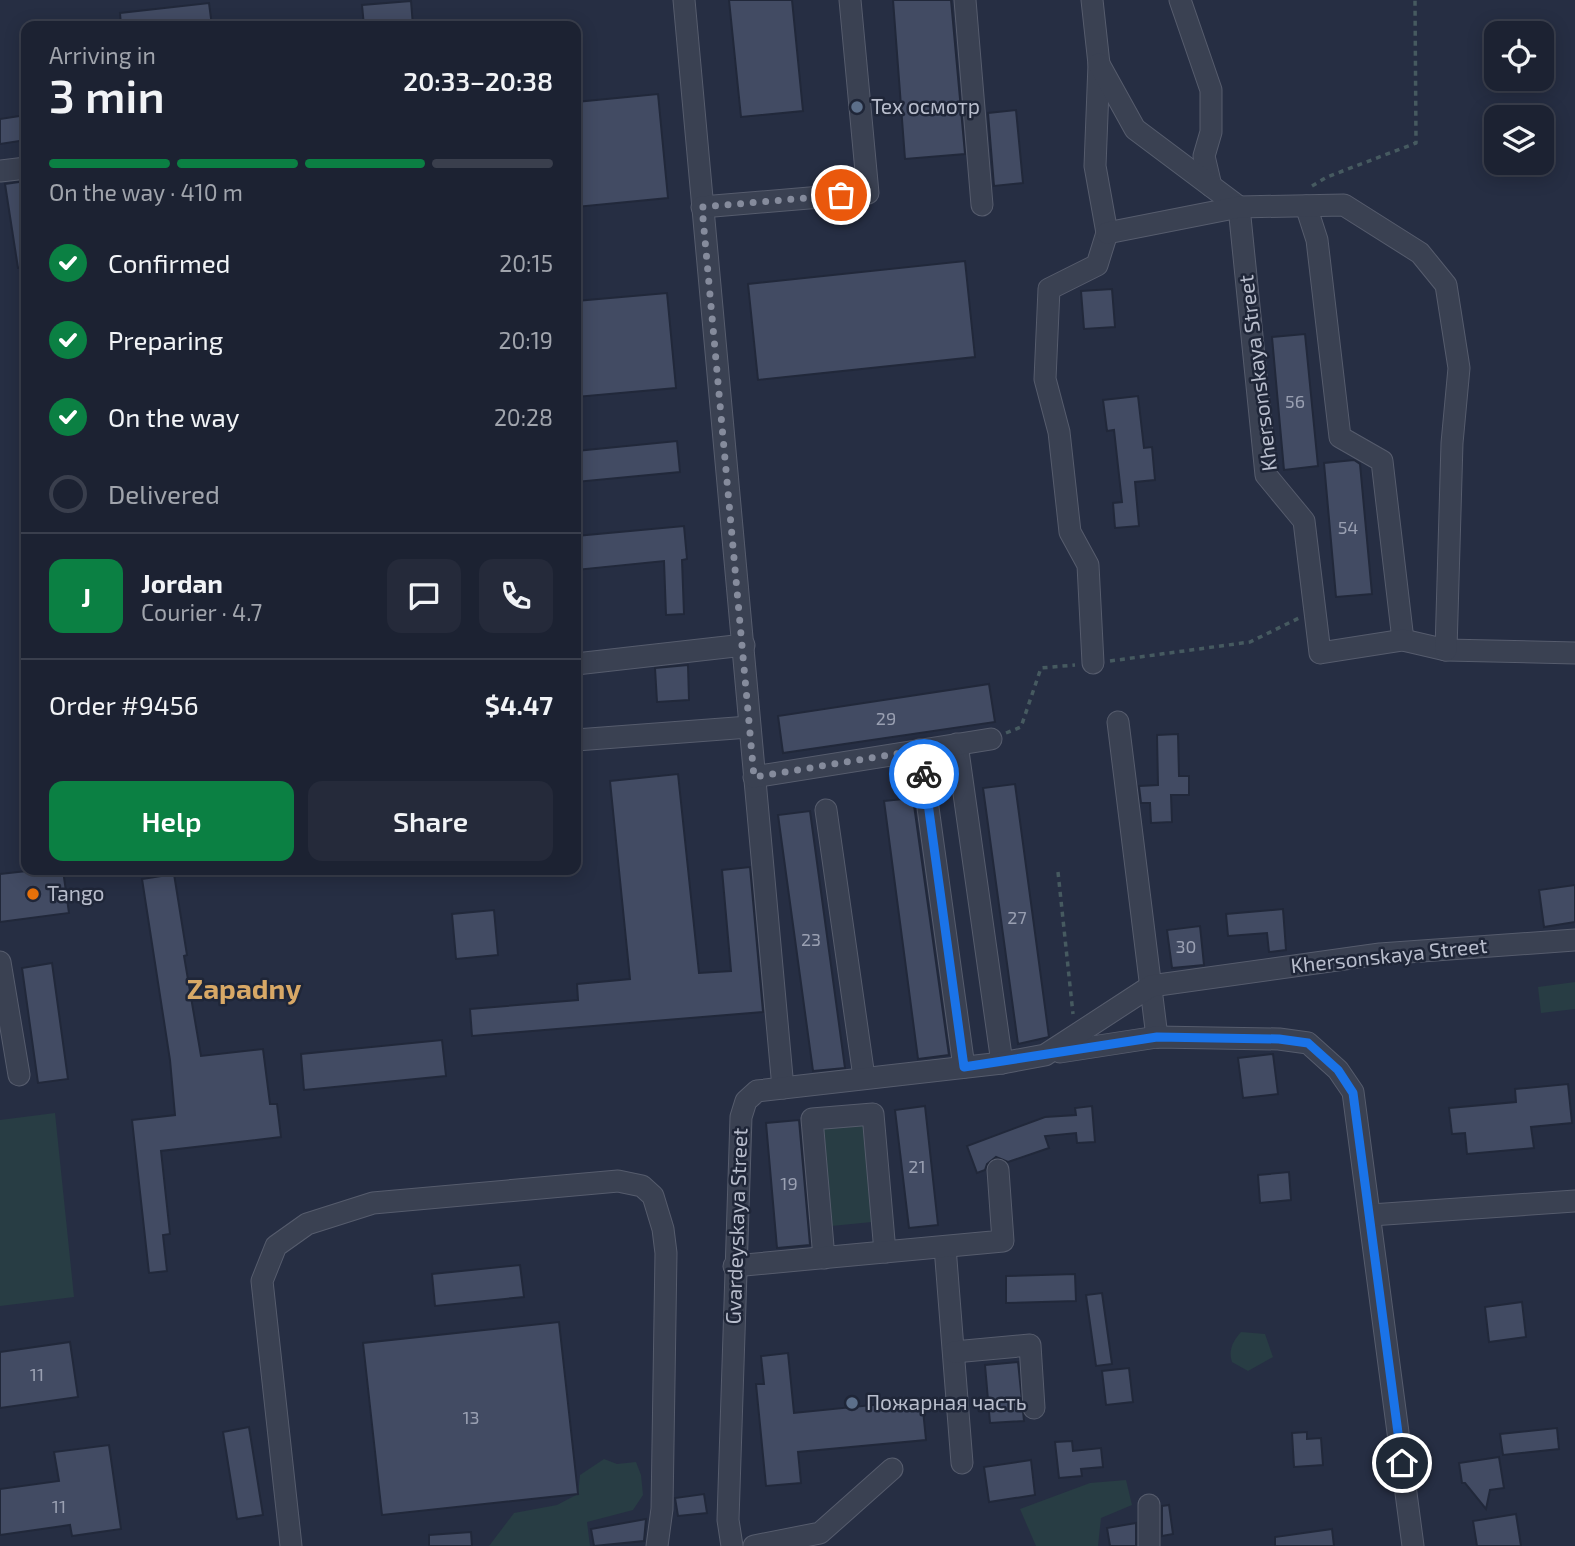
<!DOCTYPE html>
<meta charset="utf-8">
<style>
body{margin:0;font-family:"Exo 2",sans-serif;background:#252a3a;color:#f1f3f6;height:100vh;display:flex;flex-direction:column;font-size:26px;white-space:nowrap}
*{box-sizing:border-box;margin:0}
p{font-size:23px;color:#a0a4ac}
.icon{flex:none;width:38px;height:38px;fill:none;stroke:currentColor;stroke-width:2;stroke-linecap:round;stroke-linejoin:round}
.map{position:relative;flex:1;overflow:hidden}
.drawer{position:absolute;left:21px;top:21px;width:560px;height:854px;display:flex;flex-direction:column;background:#1c2232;border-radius:14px;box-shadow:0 4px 18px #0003,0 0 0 2px #3a3f4d}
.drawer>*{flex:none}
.tools{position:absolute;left:1484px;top:21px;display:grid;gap:14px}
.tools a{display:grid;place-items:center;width:70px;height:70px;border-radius:14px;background:#1c2232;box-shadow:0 4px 18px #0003,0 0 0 2px #3a3f4d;font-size:35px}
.pin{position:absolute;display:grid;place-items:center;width:60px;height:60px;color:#fff;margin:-30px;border:4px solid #fff;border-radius:50%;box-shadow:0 2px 7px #0007}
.courier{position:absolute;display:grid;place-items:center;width:70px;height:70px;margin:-35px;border:5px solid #1a73e8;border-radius:50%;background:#fff;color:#222;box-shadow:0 2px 9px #0007}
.overview em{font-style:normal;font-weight:600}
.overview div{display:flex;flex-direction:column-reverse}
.overview{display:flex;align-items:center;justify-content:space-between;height:119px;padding:0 28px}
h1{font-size:46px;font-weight:600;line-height:52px}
.bar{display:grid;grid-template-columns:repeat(4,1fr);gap:10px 7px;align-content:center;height:84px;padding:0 28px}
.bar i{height:9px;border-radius:5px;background:#3a3f4d}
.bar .active{background:#0b8043}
.bar p{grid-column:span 4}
.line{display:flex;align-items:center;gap:18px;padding:0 28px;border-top:2px solid #3a3f4d}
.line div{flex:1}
.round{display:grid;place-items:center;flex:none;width:74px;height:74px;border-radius:14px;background:#252a3a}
ol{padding:0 28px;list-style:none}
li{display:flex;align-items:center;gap:21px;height:77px}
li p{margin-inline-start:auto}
li .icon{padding:7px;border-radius:50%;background:#0b8043;color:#fff;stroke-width:4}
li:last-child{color:#a0a4ac}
li i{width:38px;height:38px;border:4px solid #3a3f4d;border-radius:50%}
.button{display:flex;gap:14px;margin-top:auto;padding:14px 28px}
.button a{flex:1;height:80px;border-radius:14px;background:#0b8043;color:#fff;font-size:28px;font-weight:600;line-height:80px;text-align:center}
.button a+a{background:#252a3a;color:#f1f3f6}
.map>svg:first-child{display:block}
.green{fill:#283d44}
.building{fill:#424b63;stroke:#21283a;stroke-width:2}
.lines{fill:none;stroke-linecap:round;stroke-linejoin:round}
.minor-casing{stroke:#565c6d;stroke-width:23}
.path{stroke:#465a60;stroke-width:3.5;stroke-dasharray:5 5;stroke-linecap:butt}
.minor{stroke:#3a4152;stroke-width:21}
.done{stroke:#858b9c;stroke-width:7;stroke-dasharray:0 12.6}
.route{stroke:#1a73e8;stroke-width:9}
.service-dot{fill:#5c6f8a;stroke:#1f2638;stroke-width:2.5}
.food-dot{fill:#e8710a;stroke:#1f2638;stroke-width:2.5}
.labels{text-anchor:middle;stroke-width:5;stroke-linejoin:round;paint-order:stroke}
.number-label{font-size:18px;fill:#9aa0b2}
.poi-label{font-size:21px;fill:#b8bdcc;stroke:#1f2638;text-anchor:start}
.street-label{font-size:21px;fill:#b8bdcc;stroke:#1f2638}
.district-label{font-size:28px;font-weight:bold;fill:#d8a866;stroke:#1f2638}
</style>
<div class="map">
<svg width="1575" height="1546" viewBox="0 0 1575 1546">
<rect width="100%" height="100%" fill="#262e43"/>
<!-- green -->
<g class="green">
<polygon points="1575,982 1575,1009 1541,1013 1538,987"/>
<polygon points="55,1113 74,1297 0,1306 0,1120"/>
<polygon points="873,1114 882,1221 821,1227 812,1119"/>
<path d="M 1241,1332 L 1265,1334 L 1273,1357 L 1248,1371 L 1232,1362 C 1228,1350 1233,1341 1241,1332 Z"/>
<polygon points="604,1459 617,1464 636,1462 641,1475 643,1495 633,1510 587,1522 590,1546 489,1546 514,1513 557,1505 578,1494 580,1475"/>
<polygon points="1126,1480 1132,1505 1101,1518 1098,1546 1036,1546 1020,1509 1090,1483"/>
</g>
<!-- building -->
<g class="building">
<polygon points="729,0 792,0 803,111 741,117"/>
<polygon points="893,0 951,0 965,154 905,159"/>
<polygon points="411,1 413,26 364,26 362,5"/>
<polygon points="209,3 212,26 121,26 120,13"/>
<polygon points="658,94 668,198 576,207 576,102"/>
<polygon points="1016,110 1023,183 994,186 988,113"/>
<polygon points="26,115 26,140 0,144 0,119"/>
<polygon points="26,181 26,267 18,268 5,184"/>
<polygon points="965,261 975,357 758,380 748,284"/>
<polygon points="1112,289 1115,327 1084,329 1081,291"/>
<polygon points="667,293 676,388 576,397 576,301"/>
<polygon points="1305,334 1318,466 1284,470 1272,337"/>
<polygon points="1138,396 1144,448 1152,447 1155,480 1135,482 1139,526 1115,528 1113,503 1122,502 1114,430 1107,431 1103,400"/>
<polygon points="677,441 680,472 576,482 576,451"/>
<polygon points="1354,460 1360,464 1372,594 1336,597 1324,463"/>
<polygon points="684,526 687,559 682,560 684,614 666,615 664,561 576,570 576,536"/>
<polygon points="688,665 689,700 657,702 655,668"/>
<polygon points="989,684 995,722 783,753 778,716"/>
<polygon points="1178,734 1179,776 1189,776 1189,795 1171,795 1172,822 1151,823 1150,803 1141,803 1139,786 1158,785 1157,735"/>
<polygon points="678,774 699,973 731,971 722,870 750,867 763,1012 472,1036 470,1009 578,1000 577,984 630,979 610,781"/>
<polygon points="1015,784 1049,1037 1018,1044 983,788"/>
<polygon points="913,798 949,1055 918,1059 884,801"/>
<polygon points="810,811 845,1068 813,1071 778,815"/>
<polygon points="36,870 63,870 69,913 0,922 0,874"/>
<polygon points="174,874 187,955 184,956 201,1056 263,1049 270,1104 277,1104 281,1137 161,1151 170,1234 163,1235 167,1271 149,1273 132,1120 175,1115 170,1060 142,879"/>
<polygon points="1575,885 1575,922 1544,927 1539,890"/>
<polygon points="1283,909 1286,950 1269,952 1267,933 1228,936 1226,914"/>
<polygon points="494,910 498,955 456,959 452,914"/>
<polygon points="1200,926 1204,965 1172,968 1167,930"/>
<polygon points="52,963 68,1079 38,1083 22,968"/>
<polygon points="442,1040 446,1076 304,1090 301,1054"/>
<polygon points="1273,1054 1278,1094 1243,1098 1238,1058"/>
<polygon points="1568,1084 1572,1123 1531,1127 1534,1148 1467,1154 1465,1133 1452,1134 1449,1108 1516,1102 1515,1089"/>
<polygon points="925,1106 938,1225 909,1228 895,1110"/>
<polygon points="1092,1106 1095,1142 1077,1143 1076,1133 1045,1136 1049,1148 1008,1162 996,1157 987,1164 985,1170 977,1173 967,1146 1045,1117 1076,1115 1075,1108"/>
<polygon points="799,1120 810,1245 777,1248 766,1123"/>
<polygon points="1289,1172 1291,1200 1260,1203 1258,1175"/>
<polygon points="520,1265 524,1297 435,1306 432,1274"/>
<polygon points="1075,1274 1076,1301 1006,1303 1006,1276"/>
<polygon points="1102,1293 1112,1364 1096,1366 1086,1295"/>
<polygon points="1522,1302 1526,1337 1489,1342 1485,1307"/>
<polygon points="559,1322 578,1494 382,1515 363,1343"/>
<polygon points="70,1342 78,1397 0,1408 0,1352"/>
<polygon points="788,1353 794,1413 922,1400 926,1440 798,1452 801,1483 766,1486 756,1384 764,1384 761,1356"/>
<polygon points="1018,1362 1024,1421 990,1423 985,1365"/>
<polygon points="1129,1368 1133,1402 1106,1405 1102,1371"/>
<polygon points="249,1427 263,1515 237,1519 223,1432"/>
<polygon points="1557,1428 1559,1449 1503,1455 1500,1434"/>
<polygon points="1307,1432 1307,1439 1321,1438 1323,1465 1294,1467 1292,1433"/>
<polygon points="1072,1441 1073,1451 1101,1448 1103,1467 1081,1469 1082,1476 1059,1478 1055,1442"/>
<polygon points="109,1445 121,1529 72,1536 70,1525 0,1535 0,1489 59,1481 54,1452"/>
<polygon points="1499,1457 1504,1488 1490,1490 1486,1509 1465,1483 1462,1483 1459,1463"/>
<polygon points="1031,1460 1035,1495 989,1502 984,1467"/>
<polygon points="704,1494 707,1513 678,1516 675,1498"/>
<polygon points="1169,1505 1173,1534 1162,1536 1162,1506"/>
<polygon points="1516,1514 1521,1546 1477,1546 1473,1521"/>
<polygon points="646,1519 644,1541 594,1546 591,1529"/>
<polygon points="1136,1523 1136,1546 1110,1546 1107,1528"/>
<polygon points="1332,1529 1334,1546 1275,1546 1275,1537"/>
<polygon points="471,1532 472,1546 429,1546 429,1535"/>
</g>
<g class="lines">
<!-- minor casing -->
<g class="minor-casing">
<g id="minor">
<polyline points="684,0 783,1088"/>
<polyline points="965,0 982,205"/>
<polyline points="1092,0 1099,64 1095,166 1107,233 1097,265 1049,289 1045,379 1059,432 1070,532 1088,565 1093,663"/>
<polyline points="1180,0 1211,90 1211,132 1204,156 1211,186"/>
<polyline points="1099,64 1135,129 1239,207"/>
<polyline points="0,171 26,168"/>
<polyline points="1306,206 1317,240 1340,437 1382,461 1403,640"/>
<polyline points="702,207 868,193 850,0"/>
<polyline points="1239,207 1266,475 1304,521 1320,653 1403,640 1446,650 1575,653"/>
<polyline points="1107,233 1239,207 1344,205 1420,253 1446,285 1459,368 1452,443 1446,650"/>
<polyline points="576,664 744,645"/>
<polyline points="1118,722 1157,1037"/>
<polyline points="576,740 749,727"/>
<polyline points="957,744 1002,1063"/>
<polyline points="920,750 964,1067"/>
<polyline points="754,777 991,739"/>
<polyline points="826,810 864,1077"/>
<polyline points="0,962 19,1075"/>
<polyline points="1060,1052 1157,1037 1279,1039 1308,1043 1338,1070 1353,1092 1413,1546"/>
<polyline points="1371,1215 1575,1201"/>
<polyline points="945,1247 962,1463"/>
<polyline points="824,1258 812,1119 873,1114 885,1252"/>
<polyline points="734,1266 1003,1241 998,1170"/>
<polyline points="954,1352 1030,1345 1034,1408"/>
<polyline points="1149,1505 1149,1546"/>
<polyline points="291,1546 262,1281 276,1246 307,1224 373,1203 618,1181 642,1186 653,1196 663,1229 666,1253 662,1509 657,1546"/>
<polyline points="732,1546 728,1520 741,1117 746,1101 757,1091 1002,1063 1045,1055 1151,986 1380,954 1575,940"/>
<polyline points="754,1546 820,1533 892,1469"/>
</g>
</g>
<!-- path -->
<g class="path">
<polyline points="1312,186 1327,177 1416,143 1415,0"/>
<polyline points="1110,661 1250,642 1299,618"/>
<polyline points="1006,733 1021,727 1041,668 1075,665"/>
<polyline points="1058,872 1073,1014"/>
</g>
<!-- minor -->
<use href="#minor" class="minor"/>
</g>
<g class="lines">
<!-- done -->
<polyline class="done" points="841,195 702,207 754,777 920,750 924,774"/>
<!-- route -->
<polyline class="route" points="924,774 964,1067 1157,1037 1279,1039 1308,1043 1338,1070 1353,1093 1402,1463"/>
</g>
<!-- markers -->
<g class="service-dot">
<circle cx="857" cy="107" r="7"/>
<circle cx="852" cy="1403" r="7"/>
</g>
<circle class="food-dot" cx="33" cy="894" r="7"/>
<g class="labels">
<!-- number labels -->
<g class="number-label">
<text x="1295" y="408">56</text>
<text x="1348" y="534">54</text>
<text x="886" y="725">29</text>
<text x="1017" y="924">27</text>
<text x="811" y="946">23</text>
<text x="1186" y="953">30</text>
<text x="917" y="1173">21</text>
<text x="789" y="1190">19</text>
<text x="37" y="1381">11</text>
<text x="471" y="1424">13</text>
<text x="59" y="1513">11</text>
</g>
<!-- poi labels -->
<g class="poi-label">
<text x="871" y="114">Тех осмотр</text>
<text x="47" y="901">Tango</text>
<text x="866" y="1410">Пожарная часть</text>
</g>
<!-- street labels -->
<g class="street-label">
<text transform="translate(1258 373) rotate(-97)" y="7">Khersonskaya Street</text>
<text transform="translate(1389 956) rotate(-6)" y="7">Khersonskaya Street</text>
<text transform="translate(737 1226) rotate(-88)" y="7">Gvardeyskaya Street</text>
</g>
<!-- district labels -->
<g class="district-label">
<text x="244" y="999">Zapadny</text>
</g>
</g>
</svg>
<div class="tools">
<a><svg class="icon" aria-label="locate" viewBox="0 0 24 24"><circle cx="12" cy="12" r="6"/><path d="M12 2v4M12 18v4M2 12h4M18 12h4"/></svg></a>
<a><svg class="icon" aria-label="layers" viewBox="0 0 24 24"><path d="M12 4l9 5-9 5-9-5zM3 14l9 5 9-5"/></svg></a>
</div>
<div class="pin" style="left:841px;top:195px;background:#ea580c"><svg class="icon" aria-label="bag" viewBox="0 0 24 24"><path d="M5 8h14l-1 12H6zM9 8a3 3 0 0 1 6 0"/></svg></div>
<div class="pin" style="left:1402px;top:1463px;background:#1f2937"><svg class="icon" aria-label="home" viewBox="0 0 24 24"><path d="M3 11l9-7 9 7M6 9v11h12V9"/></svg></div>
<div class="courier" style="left:924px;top:774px"><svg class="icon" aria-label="bike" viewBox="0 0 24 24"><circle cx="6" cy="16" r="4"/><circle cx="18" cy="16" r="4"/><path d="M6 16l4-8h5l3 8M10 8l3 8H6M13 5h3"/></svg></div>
<section class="drawer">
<div class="overview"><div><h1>3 min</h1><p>Arriving in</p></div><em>20:33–20:38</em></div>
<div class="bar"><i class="active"></i><i class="active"></i><i class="active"></i><i></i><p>On the way · 410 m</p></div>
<ol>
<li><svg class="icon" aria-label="check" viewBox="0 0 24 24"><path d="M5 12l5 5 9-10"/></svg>Confirmed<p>20:15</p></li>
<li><svg class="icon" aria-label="check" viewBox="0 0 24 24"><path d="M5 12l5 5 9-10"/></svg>Preparing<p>20:19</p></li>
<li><svg class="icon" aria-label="check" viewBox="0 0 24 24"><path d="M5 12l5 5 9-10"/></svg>On the way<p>20:28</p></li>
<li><i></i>Delivered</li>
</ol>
<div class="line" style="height:126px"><b class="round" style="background:#0b8043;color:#fff">J</b><div><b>Jordan</b><p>Courier · 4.7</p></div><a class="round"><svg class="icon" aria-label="chat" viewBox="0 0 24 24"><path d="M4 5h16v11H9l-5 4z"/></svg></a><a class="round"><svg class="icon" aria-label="phone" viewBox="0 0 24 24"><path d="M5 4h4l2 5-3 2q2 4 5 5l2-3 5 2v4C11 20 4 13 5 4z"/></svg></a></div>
<div class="line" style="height:91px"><div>Order #9456</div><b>$4.47</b></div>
<div class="button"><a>Help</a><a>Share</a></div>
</section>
</div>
